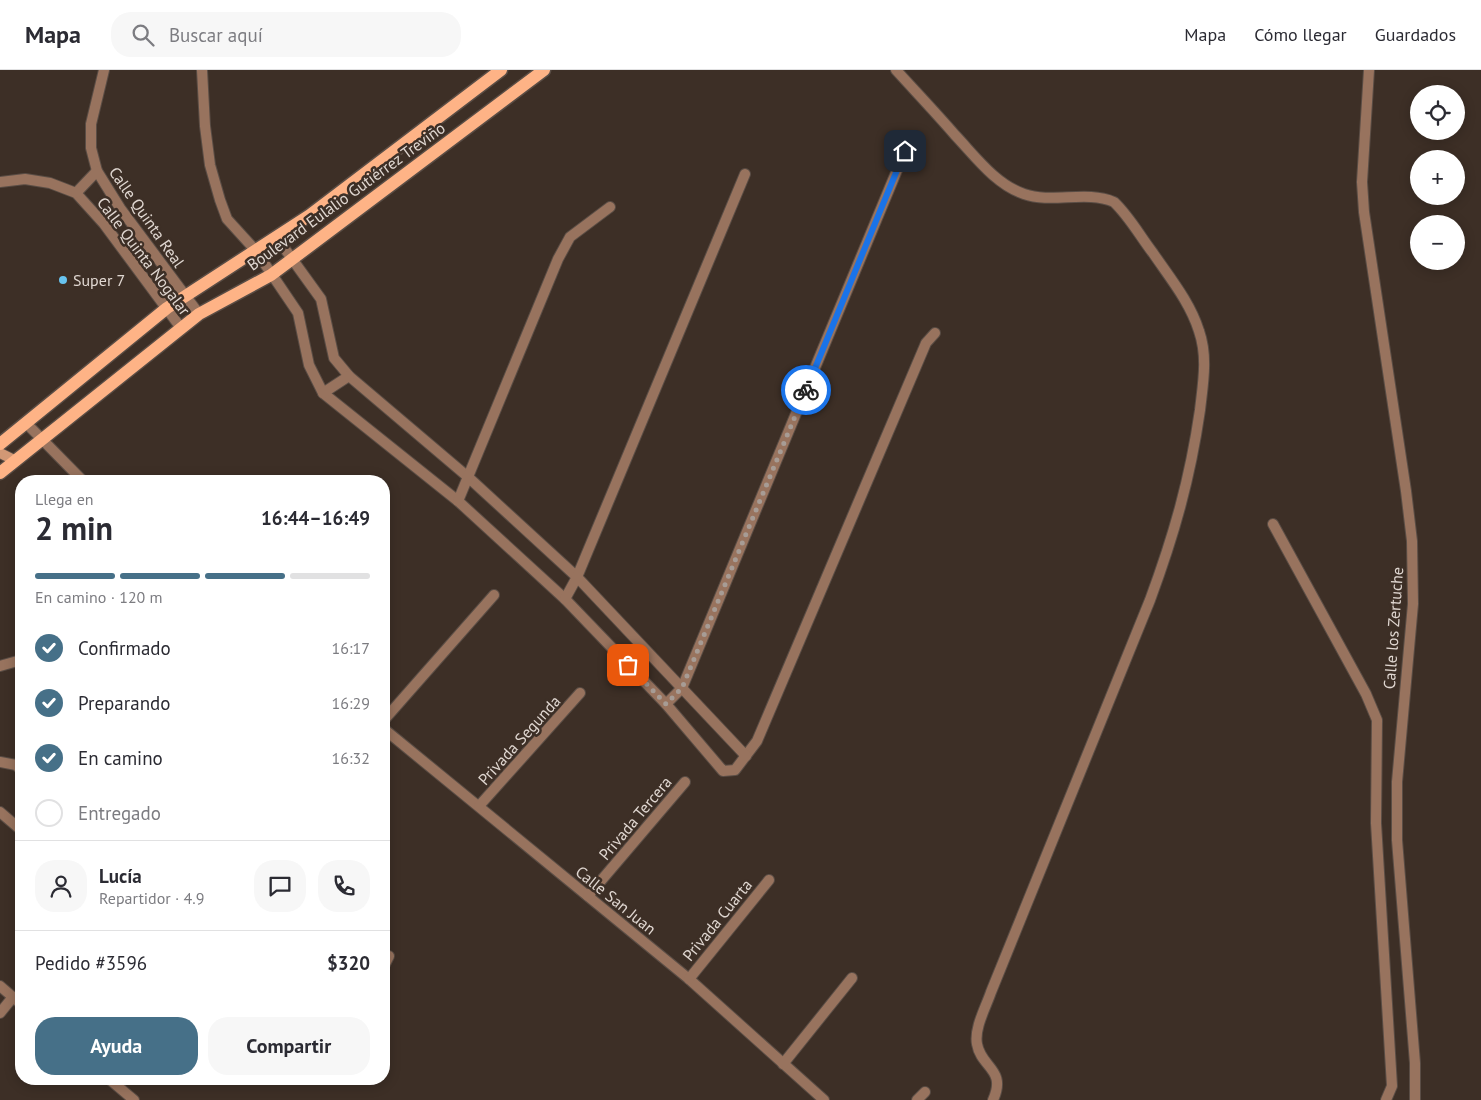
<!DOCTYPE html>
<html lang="es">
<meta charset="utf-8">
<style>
body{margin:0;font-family:"PT Sans",sans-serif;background:#f7f7f7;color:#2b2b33;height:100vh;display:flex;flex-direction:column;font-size:19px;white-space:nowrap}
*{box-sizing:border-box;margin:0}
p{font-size:16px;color:#7c7c81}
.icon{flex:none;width:28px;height:28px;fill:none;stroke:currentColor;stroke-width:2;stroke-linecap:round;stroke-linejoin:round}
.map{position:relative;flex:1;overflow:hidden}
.drawer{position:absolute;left:15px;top:405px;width:375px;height:610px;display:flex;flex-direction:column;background:#fff;border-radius:20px;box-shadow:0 2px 12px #0003}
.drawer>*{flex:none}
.fabs{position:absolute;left:1410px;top:15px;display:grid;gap:10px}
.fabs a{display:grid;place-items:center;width:55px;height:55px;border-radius:50%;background:#fff;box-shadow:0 2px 12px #0003;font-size:25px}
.pin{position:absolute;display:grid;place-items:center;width:42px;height:42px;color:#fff;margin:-21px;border-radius:10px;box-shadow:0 2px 8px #0006}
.courier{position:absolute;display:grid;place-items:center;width:50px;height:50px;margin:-25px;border:4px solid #1a73e8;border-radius:50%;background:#fff;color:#222;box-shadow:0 1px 6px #0007}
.head em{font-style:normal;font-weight:600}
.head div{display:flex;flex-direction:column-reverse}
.head{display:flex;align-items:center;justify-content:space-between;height:85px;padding:0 20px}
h1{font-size:32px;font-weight:600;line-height:38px}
.bar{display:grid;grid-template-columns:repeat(4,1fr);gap:8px 5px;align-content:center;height:60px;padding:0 20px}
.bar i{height:6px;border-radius:4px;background:#e1e1e2}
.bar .active{background:#467088}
.bar p{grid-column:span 4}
.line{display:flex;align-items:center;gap:12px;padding:0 20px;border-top:1px solid #e1e1e2}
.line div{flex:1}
.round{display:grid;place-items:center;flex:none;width:52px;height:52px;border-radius:20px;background:#f7f7f7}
ol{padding:0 20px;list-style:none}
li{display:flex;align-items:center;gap:15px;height:55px}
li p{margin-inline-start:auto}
li .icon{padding:5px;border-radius:50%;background:#467088;color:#fff;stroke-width:4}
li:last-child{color:#7c7c81}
li i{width:28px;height:28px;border:2px solid #e1e1e2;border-radius:50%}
.button{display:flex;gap:10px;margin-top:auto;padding:10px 20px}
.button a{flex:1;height:58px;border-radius:20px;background:#467088;color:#fff;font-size:20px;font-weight:600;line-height:58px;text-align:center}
.button a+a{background:#f7f7f7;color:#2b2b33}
header{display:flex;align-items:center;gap:30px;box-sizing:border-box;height:70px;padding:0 25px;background:#fff;border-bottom:1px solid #e1e1e2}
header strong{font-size:24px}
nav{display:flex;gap:28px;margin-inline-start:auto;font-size:18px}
.search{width:350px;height:45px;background:#f7f7f7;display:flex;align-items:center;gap:12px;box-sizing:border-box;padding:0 18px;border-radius:20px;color:#7c7c81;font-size:19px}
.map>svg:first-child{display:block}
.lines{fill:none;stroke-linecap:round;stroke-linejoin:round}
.street-casing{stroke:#5a4d45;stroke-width:12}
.secondary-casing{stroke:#5a4d45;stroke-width:12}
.primary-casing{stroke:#5a4d45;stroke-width:15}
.street{stroke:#98735e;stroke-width:10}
.secondary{stroke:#d29875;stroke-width:10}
.primary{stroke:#feb386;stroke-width:12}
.done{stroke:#a79c95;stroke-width:5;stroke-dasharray:0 9}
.route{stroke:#1a73e8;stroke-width:6}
.poi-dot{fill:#68c4f0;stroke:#3d2f26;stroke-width:2}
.labels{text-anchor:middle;stroke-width:5;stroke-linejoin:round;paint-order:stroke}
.street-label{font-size:16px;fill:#e0d7d1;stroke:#3d2f26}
.poi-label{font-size:16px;fill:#e0d7d1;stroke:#3d2f26;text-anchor:start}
</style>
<header>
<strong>Mapa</strong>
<div class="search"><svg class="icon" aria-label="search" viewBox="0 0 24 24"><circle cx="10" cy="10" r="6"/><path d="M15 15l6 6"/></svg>Buscar aquí</div>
<nav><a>Mapa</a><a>Cómo llegar</a><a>Guardados</a></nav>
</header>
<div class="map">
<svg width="1481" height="1030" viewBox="0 0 1481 1030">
<rect width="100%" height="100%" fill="#3d2f26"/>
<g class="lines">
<!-- street casing -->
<g class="street-casing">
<g id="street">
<polyline points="104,0 91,54 91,78 97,101 120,138 199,244"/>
<polyline points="202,0 205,56 210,95 220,130 227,149 256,181 298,243 309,295 323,323 458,431 565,529 666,634 723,701 735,700 757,671 926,273 935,263"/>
<path d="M 896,0 C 916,22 936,43 955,65 C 975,86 995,114 1024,124 C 1052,134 1086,120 1114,132 C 1129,146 1140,166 1153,183 C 1170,208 1190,232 1199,261 C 1208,287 1203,313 1200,340 C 1190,409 1174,465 1150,530 L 991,922 C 986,937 974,958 977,974 C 981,998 1007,999 993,1030"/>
<polyline points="1369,0 1362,112 1364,142 1406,421 1412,471 1413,534 1397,712 1397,770 1415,993 1415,1030"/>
<polyline points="0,112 25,109 50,113 76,123 104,154 181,258"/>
<polyline points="76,123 97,101"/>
<polyline points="277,168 321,229 334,288 349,306 468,407 577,507 746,686"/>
<polyline points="323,323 349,306"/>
<polyline points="26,353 83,411"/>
<polyline points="458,431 558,189 570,167 610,137"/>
<polyline points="1273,454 1366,624 1377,650 1376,753 1392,1016 1386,1030"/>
<polyline points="565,529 577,507 745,104"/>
<polyline points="0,596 21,590"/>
<polyline points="666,634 682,618 905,81"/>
<polyline points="384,650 494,525"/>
<polyline points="384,659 689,909 824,1030"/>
<polyline points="0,692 16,695 21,700"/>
<polyline points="479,736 580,623"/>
<polyline points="0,742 21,760"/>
<polyline points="588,826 685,712"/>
<polyline points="384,896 389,886"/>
<polyline points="689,909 769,810"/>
<polyline points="0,916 21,934"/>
<polyline points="0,943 13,927"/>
<polyline points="783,994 852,908"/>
<polyline points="109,1009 134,1030"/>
<polyline points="917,1030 925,1022"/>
</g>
</g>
<!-- secondary casing -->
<g class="secondary-casing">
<polyline id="secondary" points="0,383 14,390"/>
</g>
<!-- primary casing -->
<g class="primary-casing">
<g id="primary">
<polyline points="0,374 167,238 310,145 501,0"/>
<polyline points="0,403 199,244 271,205 544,0"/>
</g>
</g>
<!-- street -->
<use href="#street" class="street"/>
<!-- secondary -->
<use href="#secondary" class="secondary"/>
<!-- primary -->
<use href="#primary" class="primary"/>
</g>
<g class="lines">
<!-- done -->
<polyline class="done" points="628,595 666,634 682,618 806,320"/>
<!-- route -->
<polyline class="route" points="806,320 905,81"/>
</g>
<!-- markers -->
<circle class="poi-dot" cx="63" cy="210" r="5"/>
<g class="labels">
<!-- street labels -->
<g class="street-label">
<text transform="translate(346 126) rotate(-36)" y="6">Boulevard Eulalio Gutiérrez Treviño</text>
<text transform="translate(147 147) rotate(55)" y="6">Calle Quinta Real</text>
<text transform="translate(144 186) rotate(53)" y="6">Calle Quinta Nogalar</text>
<text transform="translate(1393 558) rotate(-86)" y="6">Calle los Zertuche</text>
<text transform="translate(519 670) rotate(-48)" y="6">Privada Segunda</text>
<text transform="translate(635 748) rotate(-50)" y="6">Privada Tercera</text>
<text transform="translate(616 830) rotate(39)" y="6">Calle San Juan</text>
<text transform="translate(717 850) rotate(-51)" y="6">Privada Cuarta</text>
</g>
<!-- poi labels -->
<g class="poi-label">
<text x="73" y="216">Super 7</text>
</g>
</g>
</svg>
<div class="fabs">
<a><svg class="icon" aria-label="locate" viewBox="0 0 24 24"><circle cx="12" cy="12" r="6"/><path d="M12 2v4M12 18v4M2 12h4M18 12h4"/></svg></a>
<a>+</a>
<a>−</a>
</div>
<div class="pin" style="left:628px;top:595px;background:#ea580c"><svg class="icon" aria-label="bag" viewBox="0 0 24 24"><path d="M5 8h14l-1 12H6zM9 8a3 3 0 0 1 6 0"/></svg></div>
<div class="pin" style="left:905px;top:81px;background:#1f2937"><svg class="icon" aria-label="home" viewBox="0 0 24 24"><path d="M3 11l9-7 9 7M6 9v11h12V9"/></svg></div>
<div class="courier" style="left:806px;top:320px"><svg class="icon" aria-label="bike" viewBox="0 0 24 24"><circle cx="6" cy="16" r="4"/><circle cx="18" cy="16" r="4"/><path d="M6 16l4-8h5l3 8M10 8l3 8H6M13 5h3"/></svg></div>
<section class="drawer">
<div class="head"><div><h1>2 min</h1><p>Llega en</p></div><em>16:44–16:49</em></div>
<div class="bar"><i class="active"></i><i class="active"></i><i class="active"></i><i></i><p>En camino · 120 m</p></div>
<ol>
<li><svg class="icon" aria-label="check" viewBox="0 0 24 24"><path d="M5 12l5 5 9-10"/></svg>Confirmado<p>16:17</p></li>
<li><svg class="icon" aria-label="check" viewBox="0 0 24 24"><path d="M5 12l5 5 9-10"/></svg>Preparando<p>16:29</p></li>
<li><svg class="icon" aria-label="check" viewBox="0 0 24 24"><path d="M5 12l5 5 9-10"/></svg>En camino<p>16:32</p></li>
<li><i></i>Entregado</li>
</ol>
<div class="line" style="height:90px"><a class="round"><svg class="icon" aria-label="person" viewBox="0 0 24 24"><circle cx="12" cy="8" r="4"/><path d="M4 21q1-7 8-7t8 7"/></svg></a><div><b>Lucía</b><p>Repartidor · 4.9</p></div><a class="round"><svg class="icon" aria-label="chat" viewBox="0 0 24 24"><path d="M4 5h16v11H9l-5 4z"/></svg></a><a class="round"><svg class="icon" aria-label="phone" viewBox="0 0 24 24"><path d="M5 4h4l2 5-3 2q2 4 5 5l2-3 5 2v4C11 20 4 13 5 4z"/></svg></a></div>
<div class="line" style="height:65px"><div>Pedido #3596</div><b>$320</b></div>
<div class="button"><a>Ayuda</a><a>Compartir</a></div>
</section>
</div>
